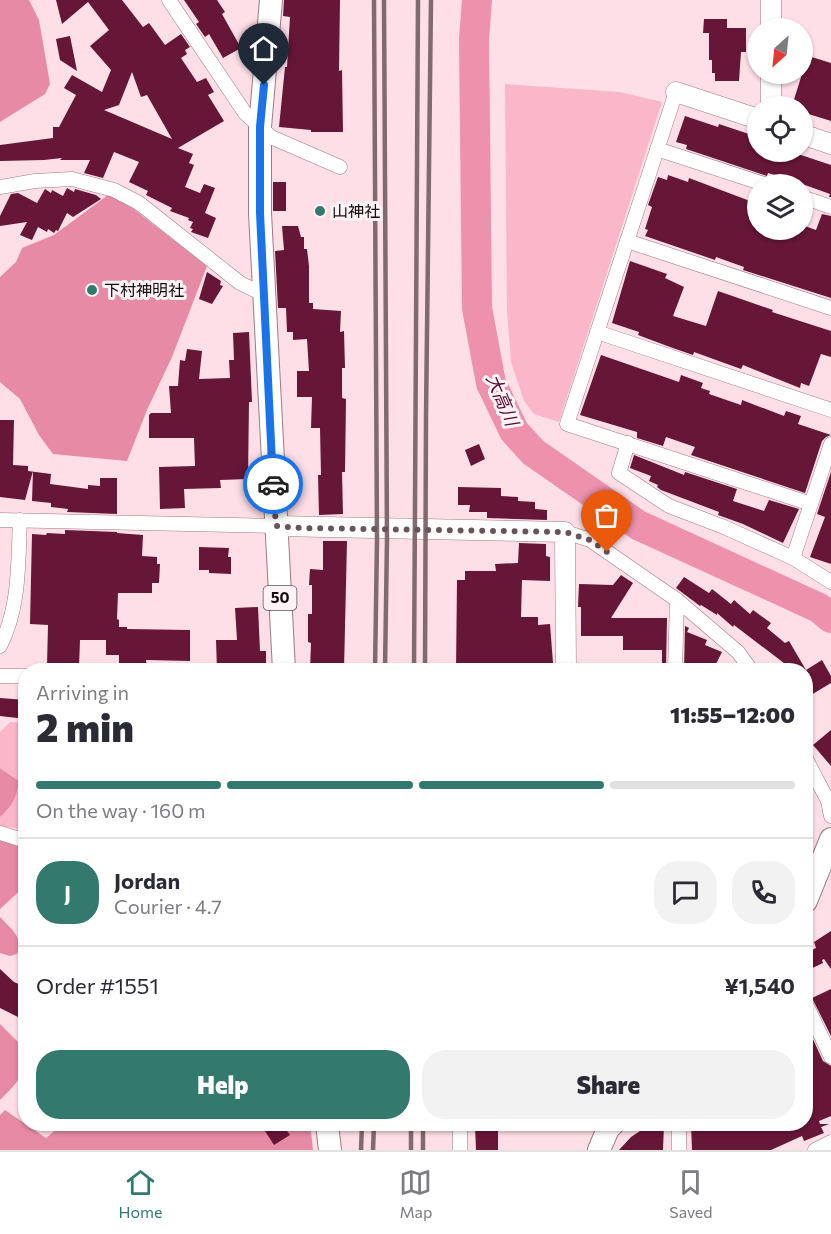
<!DOCTYPE html>
<meta charset="utf-8">
<style>
body{margin:0;font-family:Commissioner,"Noto Sans JP",sans-serif;background:#f2f2f3;color:#2b2b33;height:100vh;display:flex;flex-direction:column;font-size:22px;white-space:nowrap}
*{box-sizing:border-box;margin:0}
p{font-size:20px;color:#7c7c81}
.icon{flex:none;width:33px;height:33px;fill:none;stroke:currentColor;stroke-width:2;stroke-linecap:round;stroke-linejoin:round}
.map{position:relative;flex:1;overflow:hidden}
.side{position:absolute;left:18px;top:663px;width:795px;height:468px;display:flex;flex-direction:column;background:#fff;border-radius:24px;box-shadow:0 2px 4px #0004}
.side>*{flex:none}
.needle{width:39px;rotate:207deg}
.buttons{position:absolute;left:747px;top:18px;display:grid;gap:12px}
.buttons a{display:grid;place-items:center;width:66px;height:66px;border-radius:50%;background:#fff;box-shadow:0 2px 4px #0004;font-size:30px}
.pin{position:absolute;display:grid;place-items:center;width:51px;height:51px;color:#fff;margin:-62px -26px;border-radius:50% 50% 50% 0;rotate:-45deg;box-shadow:0 0 6px #0007}
.pin .icon{rotate:45deg}
.courier{position:absolute;display:grid;place-items:center;width:60px;height:60px;margin:-30px;border:4px solid #1a73e8;border-radius:50%;background:#fff;color:#222;box-shadow:0 2px 8px #0007}
.headline em{font-style:normal;font-weight:800}
.headline div{display:flex;flex-direction:column-reverse}
.headline{display:flex;align-items:center;justify-content:space-between;height:102px;padding:0 18px}
h1{font-size:39px;font-weight:800;line-height:45px}
.bar{display:grid;grid-template-columns:repeat(4,1fr);gap:9px 6px;align-content:center;height:72px;padding:0 18px}
.bar i{height:8px;border-radius:4px;background:#e1e1e2}
.bar .on{background:#34796d}
.bar p{grid-column:span 4}
.line{display:flex;align-items:center;gap:15px;padding:0 18px;border-top:2px solid #e1e1e2}
.line div{flex:1}
.round{display:grid;place-items:center;flex:none;width:63px;height:63px;border-radius:24px;background:#f2f2f3}
.action{display:flex;gap:12px;margin-top:auto;padding:12px 18px}
.action a{flex:1;height:69px;border-radius:24px;background:#34796d;color:#fff;font-size:24px;font-weight:800;line-height:69px;text-align:center}
.action a+a{background:#f2f2f3;color:#2b2b33}
.tab-bar{display:flex;justify-content:space-around;align-items:center;height:84px;border-top:2px solid #e1e1e2;background:#fff;font-size:16px;color:#7c7c81}
.tab-bar a{display:grid;justify-items:center;gap:3px}
.tab-bar .on{color:#34796d}
.map>svg:first-child{display:block}
.green{fill:#fab7c9}
.forest{fill:#e68aa6}
.lines{fill:none;stroke-linecap:round;stroke-linejoin:round}
.river{stroke:#ed91ad;stroke-width:30}
.building{fill:#661637;fill-rule:evenodd}
.street-casing{stroke:#9c7b84;stroke-width:15}
.secondary-casing{stroke:#9c7b84;stroke-width:21}
.primary-casing{stroke:#9c7b84;stroke-width:24}
.street{stroke:#fff;stroke-width:14}
.secondary{stroke:#fff;stroke-width:20}
.primary{stroke:#fff;stroke-width:22}
.rail{stroke:#7f6b70;stroke-width:4.5}
.done{stroke:#68555b;stroke-width:6;stroke-dasharray:0 10.8}
.route{stroke:#1a73e8;stroke-width:8}
.poi-dot{fill:#34796d;stroke:#fbf3f5;stroke-width:2}
.labels{text-anchor:middle;stroke-width:6;stroke-linejoin:round;paint-order:stroke}
.shield{fill:#fbf3f5;stroke:#5b5154;stroke-width:1.5}
.shield-label{font-size:15px;font-weight:bold;fill:#170b0f}
.poi-label{font-size:16px;fill:#170b0f;stroke:#fbf3f5;text-anchor:start}
.water-label{font-size:18px;font-style:italic;fill:#5c0a2f;stroke:#fbf3f5}
</style>
<div class="map">
<svg width="831" height="1150" viewBox="0 0 831 1150">
<rect width="100%" height="100%" fill="#fedfe7"/>
<!-- green -->
<g class="green">
<polygon points="505,84 620,92 662,102 559,422 534,414 524,401 511,362 507,311"/>
<polygon points="10,722 25,723 25,833 15,828 0,826 0,817 7,811 19,781 0,768 0,732"/>
</g>
<!-- forest -->
<g class="forest">
<polygon points="0,0 29,0 39,20 50,84 45,94 0,122"/>
<polygon points="108,195 131,207 207,266 172,357 147,410 127,461 53,454 39,435 20,399 0,382 0,277 16,262 22,248 54,235"/>
<path d="M 0,768 L 19,781 C 17,796 12,807 0,817 Z"/>
<polygon points="0,840 26,849 25,886 0,909"/>
<path d="M 0,917 C 10,928 25,938 17,954 L 10,956 L 0,953 Z"/>
<path d="M 0,1024 L 26,1050 C 26,1075 17,1083 0,1100 Z"/>
<polygon points="5,1110 46,1138 63,1124 303,1124 311,1131 313,1150 0,1150 0,1115"/>
</g>
<g class="lines">
<!-- river -->
<polyline class="river" points="477,0 474,39 477,308 491,383 514,431 533,452 638,525 819,608 831,618"/>
</g>
<!-- building -->
<g class="building">
<path d="M 56,0 L 122,0 L 143,27 L 149,23 L 165,45 L 181,34 L 190,47 L 185,50 L 187,54 L 181,58 L 197,82 L 206,78 L 214,92 L 208,95 L 224,121 L 178,148 L 193,154 L 189,163 L 194,165 L 185,187 L 200,193 L 204,184 L 215,188 L 205,213 L 216,218 L 208,238 L 191,232 L 193,229 L 190,228 L 193,222 L 188,220 L 189,218 L 170,211 L 172,208 L 146,195 L 148,191 L 129,182 L 139,162 L 114,152 L 103,178 L 84,173 L 90,160 L 60,160 L 62,158 L 44,160 L 0,161 L 0,145 L 53,138 L 53,127 L 59,127 L 76,95 L 64,88 L 72,75 L 102,92 L 111,70 L 90,46 L 109,30 L 88,2 L 62,24 ZM 132,72 L 141,97 L 147,95 L 172,139 L 104,110 L 119,105 Z"/>
<polygon points="184,0 217,0 225,12 222,14 241,48 223,58 209,34 205,37 196,24 199,22"/>
<polygon points="284,0 340,0 339,71 342,70 343,132 311,132 311,130 279,127 285,67 287,67 290,17 283,16"/>
<polygon points="704,19 727,19 727,28 746,28 746,52 741,52 739,81 715,81 715,73 712,73 712,60 709,60 709,33 703,33"/>
<polygon points="70,36 77,71 60,60 56,39"/>
<polygon points="802,54 831,63 831,121 802,112 802,106 792,106 802,74"/>
<polygon points="685,116 718,127 719,124 758,137 758,152 792,152 831,165 831,197 829,197 830,194 791,180 768,173 767,176 686,149 687,145 676,142"/>
<polygon points="668,175 688,182 689,178 758,204 758,230 802,230 802,225 816,230 822,214 831,216 831,298 743,270 744,267 716,257 715,260 645,236 648,230 645,229 652,207 648,205 658,177 667,180"/>
<rect x="273" y="182" width="13" height="29"/>
<polygon points="67,188 74,192 75,189 96,195 101,199 73,217 67,213 58,231 56,230 54,233 48,229 47,232 38,227 32,240 20,235 27,222 0,226 0,216 11,194 18,193 37,203 45,189 51,193 52,190 63,196"/>
<polygon points="282,226 298,226 301,237 304,237 304,249 307,249 309,266 309,303 313,303 313,309 341,311 340,332 344,331 345,368 342,368 342,398 346,399 345,472 342,472 343,514 319,515 318,475 321,475 320,428 311,428 312,397 297,397 297,371 309,371 307,339 293,340 293,332 287,332 286,308 278,308 275,251 284,250"/>
<polygon points="630,261 667,274 665,278 684,287 673,316 706,326 718,291 773,310 772,312 831,331 831,357 821,354 809,386 801,383 800,388 743,365 741,369 694,352 693,355 670,347 638,335 639,332 612,323"/>
<polygon points="207,272 221,281 220,285 223,286 212,304 199,299"/>
<polygon points="249,332 252,402 249,402 248,479 220,480 221,488 184,489 185,508 160,509 159,467 195,466 194,438 149,438 149,415 151,413 171,413 169,386 178,386 180,360 185,361 187,349 202,351 199,379 230,378 229,360 234,360 233,333"/>
<polygon points="601,355 679,382 681,375 703,383 701,388 710,391 709,394 741,405 742,400 784,416 786,411 801,416 798,424 831,435 826,437 822,441 805,493 691,455 695,447 666,437 663,446 637,438 637,432 580,415"/>
<polygon points="0,420 14,420 13,465 28,466 28,471 51,474 50,484 88,489 88,485 100,486 100,478 117,478 117,514 67,512 68,509 51,507 51,503 32,501 33,471 25,500 0,497"/>
<polygon points="479,444 485,459 471,466 465,450"/>
<polygon points="634,455 684,475 685,472 737,489 733,501 764,511 769,500 799,509 783,543 743,524 718,515 719,512 661,490 657,487 658,485 649,481 651,476 630,468"/>
<polygon points="831,472 831,564 810,557 825,517 817,514"/>
<polygon points="458,487 501,488 501,496 518,497 518,501 535,502 535,509 547,510 547,520 487,518 487,512 469,512 470,505 458,505"/>
<polygon points="65,530 117,532 117,533 143,535 142,556 157,557 157,564 160,564 159,583 152,583 152,593 118,593 117,619 119,620 119,627 127,627 127,629 190,630 190,661 146,660 147,667 119,667 119,655 106,655 106,640 80,640 79,667 47,665 48,625 30,624 32,534 46,535 47,533 65,534"/>
<polygon points="323,541 347,541 344,670 310,670 311,643 308,642 308,614 312,614 312,585 309,585 310,569 323,570"/>
<polygon points="519,543 546,544 546,556 550,557 550,581 522,580 521,617 538,617 538,625 550,624 553,663 474,663 474,670 456,670 457,580 465,580 465,571 496,571 495,564 518,563"/>
<polygon points="199,547 229,548 228,557 231,557 231,574 209,573 209,570 199,570"/>
<polygon points="621,575 633,583 611,618 667,618 666,669 662,669 662,650 623,650 623,636 581,636 581,607 578,607 579,584 613,585"/>
<polygon points="684,577 709,593 712,589 731,604 734,600 750,614 753,610 771,623 767,628 785,643 789,641 806,670 822,660 831,676 831,683 806,698 806,670 793,670 734,625 733,627 717,613 717,615 701,605 700,606 676,588"/>
<polygon points="258,607 260,651 266,651 266,670 217,670 216,640 237,640 235,608"/>
<polygon points="685,626 689,628 687,632 707,640 705,645 722,652 713,670 699,664 697,670 684,669"/>
<polygon points="0,698 26,700 26,719 0,716"/>
<polygon points="831,730 831,766 813,745"/>
<polygon points="831,931 831,969 824,959 822,960 823,963 806,971 806,953 816,948 814,942"/>
<polygon points="0,969 14,982 23,986 19,995 26,998 26,1021 0,1008"/>
<polygon points="831,989 831,1036 812,998"/>
<polygon points="806,1024 823,1061 831,1066 831,1116 819,1121 820,1124 829,1124 821,1127 824,1133 804,1141 802,1136 771,1150 692,1150 691,1124 806,1124"/>
<polygon points="270,1124 282,1124 290,1135 274,1145 263,1128"/>
<polygon points="483,1124 498,1124 498,1150 476,1150 475,1125"/>
<polygon points="646,1124 664,1124 663,1150 619,1150 631,1137 646,1127"/>
</g>
<g class="lines">
<!-- street casing -->
<g class="street-casing">
<g id="street">
<polyline points="169,0 245,113 271,137 340,167"/>
<polyline points="676,92 567,424 811,504"/>
<polyline points="657,149 764,184"/>
<polyline points="0,187 35,181 72,179 114,190 139,203 240,283 265,295"/>
<polyline points="802,197 831,207"/>
<polyline points="627,241 831,308"/>
<polyline points="597,332 831,410"/>
<polyline points="628,443 619,473 669,506 724,527 793,558"/>
<polyline points="831,444 793,558 831,582"/>
<polyline points="0,520 276,526"/>
<polyline points="565,532 590,540 677,600 738,652 751,670"/>
<path d="M 0,646 C 20,608 18,562 20,520"/>
<polyline points="675,670 677,600"/>
<polyline points="0,676 26,676"/>
<polyline points="806,759 828,801 831,816"/>
<polyline points="0,833 26,841"/>
<polyline points="806,1004 831,1057"/>
<polyline points="679,1124 679,1150"/>
<polyline points="460,1150 460,1124"/>
<polyline points="815,1150 831,1142"/>
</g>
</g>
<!-- secondary casing -->
<g class="secondary-casing">
<g id="secondary">
<polyline points="771,28 771,0"/>
<polyline points="676,92 758,119"/>
<polyline points="771,106 771,74"/>
<polyline points="802,134 831,144"/>
<polyline points="276,526 565,532 566,670"/>
</g>
</g>
<!-- primary casing -->
<g class="primary-casing">
<g id="primary">
<polyline points="271,0 260,127 260,213 284,670"/>
<polyline points="806,901 831,839"/>
<polyline points="327,1124 330,1150"/>
<polyline points="599,1150 608,1129 613,1124"/>
</g>
</g>
<!-- street -->
<use href="#street" class="street"/>
<!-- secondary -->
<use href="#secondary" class="secondary"/>
<!-- primary -->
<use href="#primary" class="primary"/>
<!-- rail -->
<g class="rail">
<polyline points="374,0 377,540 375,670"/>
<polyline points="384,0 387,540 385,670"/>
<polyline points="414,670 418,0"/>
<polyline points="425,670 426,416 431,0"/>
<polyline points="361,1150 362,1124"/>
<polyline points="373,1150 374,1124"/>
<polyline points="411,1150 411,1124"/>
<polyline points="423,1150 423,1124"/>
</g>
</g>
<g class="lines">
<!-- done -->
<polyline class="done" points="273,484 276,526 301,528 565,532 590,540 607,552"/>
<!-- route -->
<polyline class="route" points="264,85 260,127 260,213 273,484"/>
</g>
<!-- markers -->
<g class="poi-dot">
<circle cx="320" cy="211" r="6"/>
<circle cx="92" cy="290" r="6"/>
</g>
<g class="labels">
<!-- shield labels -->
<rect class="shield" x="263.5" y="586" width="33" height="24" rx="4.5"/>
<g class="shield-label">
<text x="280" y="603">50</text>
</g>
<!-- poi labels -->
<g class="poi-label">
<text x="332" y="217">山神社</text>
<text x="104" y="296">下村神明社</text>
</g>
<!-- water labels -->
<g class="water-label">
<text transform="translate(502 400) rotate(67)" y="6">大高川</text>
</g>
</g>
</svg>
<div class="buttons">
<a><svg class="needle" viewBox="-14 -14 28 28"><path d="M0-13l5 13h-10z" fill="#e53935"/><path d="M0 13l5-13h-10z" fill="#7c7c81"/></svg></a>
<a><svg class="icon" aria-label="locate" viewBox="0 0 24 24"><circle cx="12" cy="12" r="6"/><path d="M12 2v4M12 18v4M2 12h4M18 12h4"/></svg></a>
<a><svg class="icon" aria-label="layers" viewBox="0 0 24 24"><path d="M12 4l9 5-9 5-9-5zM3 14l9 5 9-5"/></svg></a>
</div>
<div class="pin" style="left:607px;top:552px;background:#ea580c"><svg class="icon" aria-label="bag" viewBox="0 0 24 24"><path d="M5 8h14l-1 12H6zM9 8a3 3 0 0 1 6 0"/></svg></div>
<div class="pin" style="left:264px;top:85px;background:#1f2937"><svg class="icon" aria-label="home" viewBox="0 0 24 24"><path d="M3 11l9-7 9 7M6 9v11h12V9"/></svg></div>
<div class="courier" style="left:273px;top:484px"><svg class="icon" aria-label="car" viewBox="0 0 24 24"><path d="M5 17H2v-5l4-1 3-4h7l3 4 3 1v5h-3M9 17h6M6 11h13"/><circle cx="7" cy="17" r="2"/><circle cx="17" cy="17" r="2"/></svg></div>
<section class="side">
<div class="headline"><div><h1>2 min</h1><p>Arriving in</p></div><em>11:55–12:00</em></div>
<div class="bar"><i class="on"></i><i class="on"></i><i class="on"></i><i></i><p>On the way · 160 m</p></div>
<div class="line" style="height:108px"><b class="round" style="background:#34796d;color:#fff">J</b><div><b>Jordan</b><p>Courier · 4.7</p></div><a class="round"><svg class="icon" aria-label="chat" viewBox="0 0 24 24"><path d="M4 5h16v11H9l-5 4z"/></svg></a><a class="round"><svg class="icon" aria-label="phone" viewBox="0 0 24 24"><path d="M5 4h4l2 5-3 2q2 4 5 5l2-3 5 2v4C11 20 4 13 5 4z"/></svg></a></div>
<div class="line" style="height:78px"><div>Order #1551</div><b>¥1,540</b></div>
<div class="action"><a>Help</a><a>Share</a></div>
</section>
</div>
<nav class="tab-bar">
<a class="on"><svg class="icon" aria-label="home" viewBox="0 0 24 24"><path d="M3 11l9-7 9 7M6 9v11h12V9"/></svg>Home</a>
<a><svg class="icon" aria-label="map" viewBox="0 0 24 24"><path d="M3 6l6-2 6 2 6-2v14l-6 2-6-2-6 2zM9 4v14M15 6v14"/></svg>Map</a>
<a><svg class="icon" aria-label="saved" viewBox="0 0 24 24"><path d="M7 4h10v16l-5-4-5 4z"/></svg>Saved</a>
</nav>
